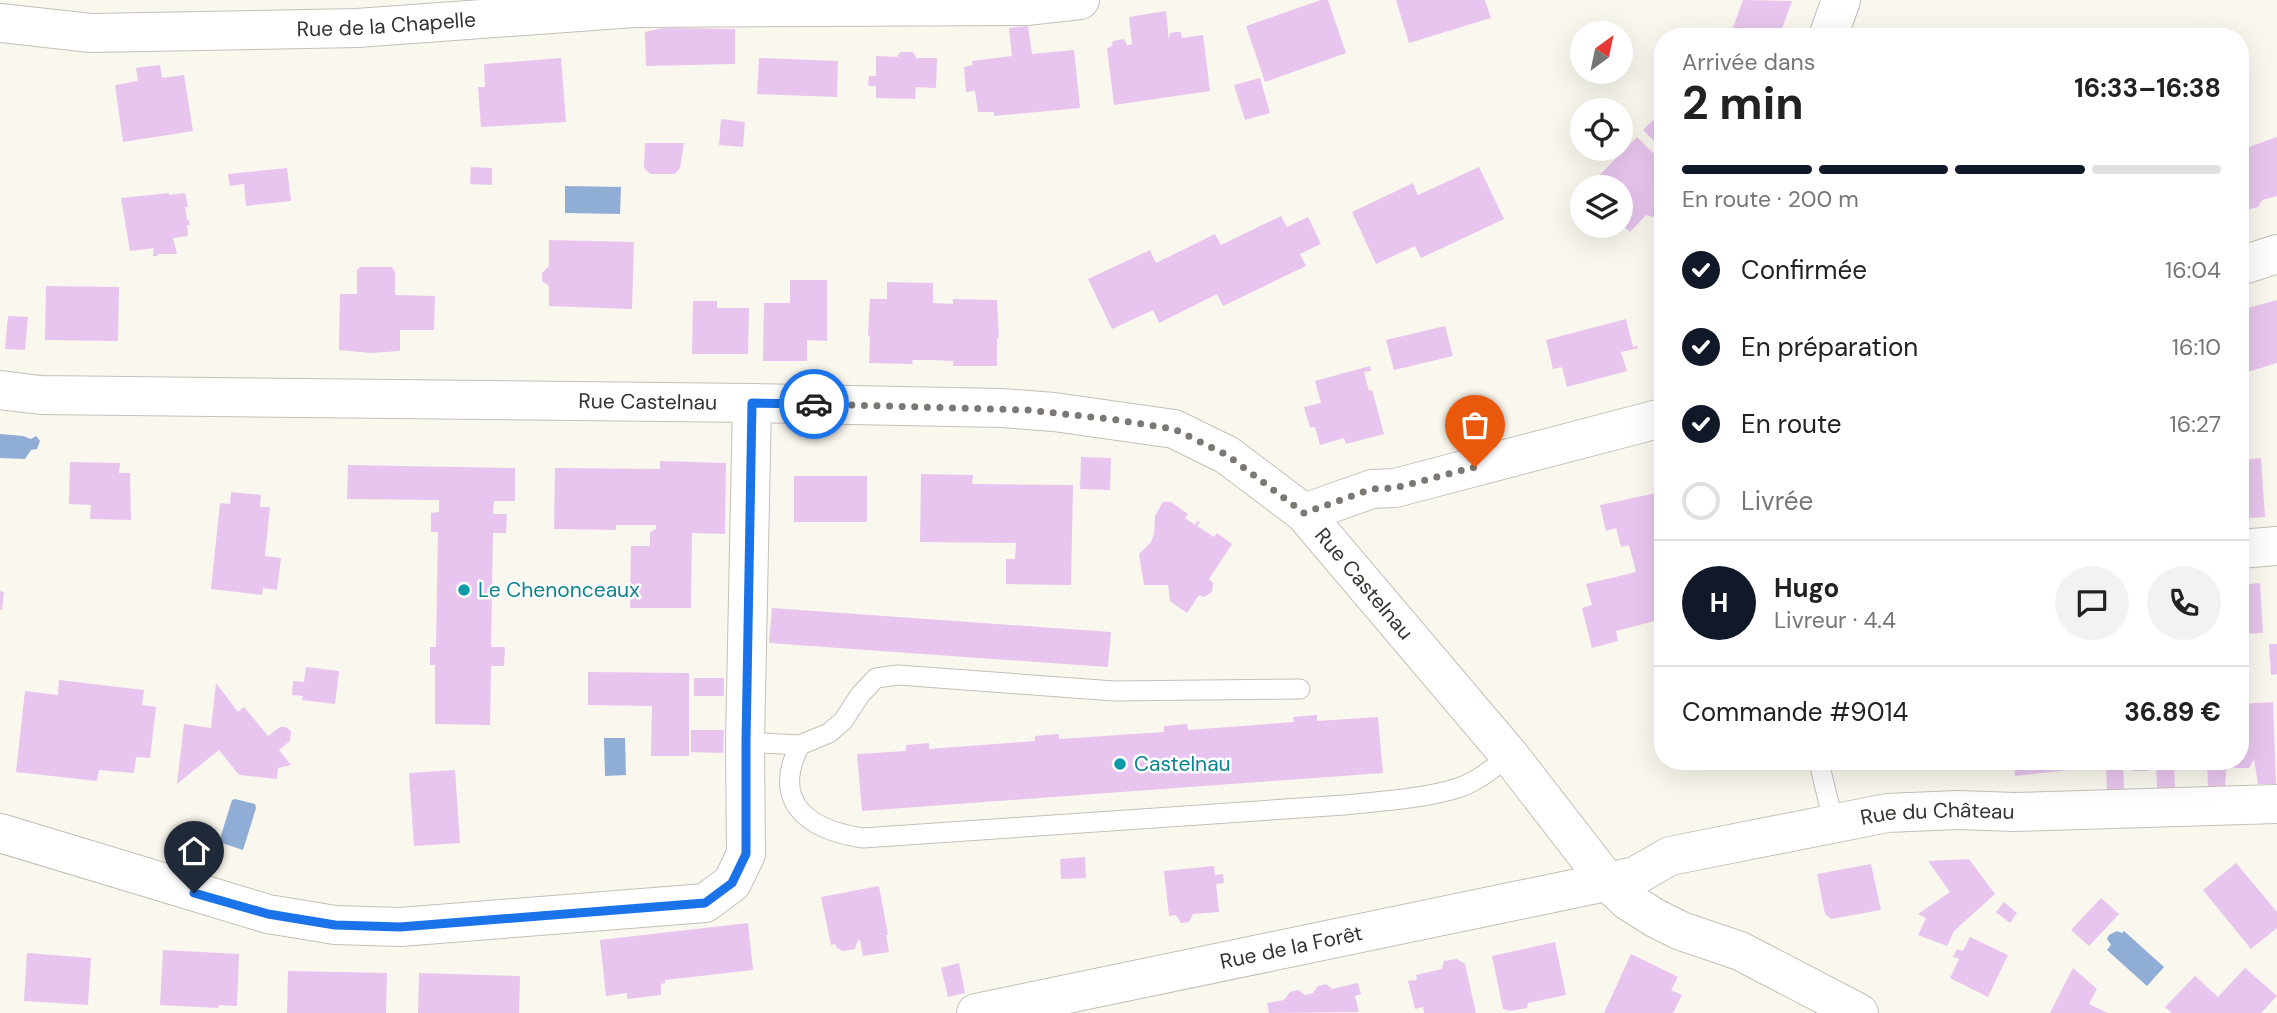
<!DOCTYPE html>
<html lang="fr">
<meta charset="utf-8">
<style>
body{margin:0;font-family:"DM Sans",sans-serif;background:#f2f2f2;color:#222;height:100vh;display:flex;flex-direction:column;font-size:26px;white-space:nowrap}
*{box-sizing:border-box;margin:0}
p{font-size:23px;color:#767676}
.icon{flex:none;width:38px;height:38px;fill:none;stroke:currentColor;stroke-width:2;stroke-linecap:round;stroke-linejoin:round}
.map{position:relative;flex:1;overflow:hidden}
.panel{position:absolute;left:1654px;top:28px;width:595px;height:742px;display:flex;flex-direction:column;background:#fff;border-radius:28px;box-shadow:0 7px 28px #0002}
.panel>*{flex:none}
.needle{width:46px;rotate:33deg}
.tools{position:absolute;left:1570px;top:21px;display:grid;gap:14px}
.tools a{display:grid;place-items:center;width:63px;height:63px;border-radius:50%;background:#fff;box-shadow:0 7px 28px #0002;font-size:35px}
.pin{position:absolute;display:grid;place-items:center;width:60px;height:60px;color:#fff;margin:-72px -30px;border-radius:50% 50% 50% 0;rotate:-45deg;box-shadow:0 0 7px #0007}
.pin .icon{rotate:45deg}
.courier{position:absolute;display:grid;place-items:center;width:70px;height:70px;margin:-35px;border:5px solid #1a73e8;border-radius:50%;background:#fff;color:#222;box-shadow:0 2px 9px #0007}
.head em{font-style:normal;font-weight:700}
.head div{display:flex;flex-direction:column-reverse}
.head{display:flex;align-items:center;justify-content:space-between;height:119px;padding:0 28px}
h1{font-size:46px;font-weight:700;line-height:52px}
.bar{display:grid;grid-template-columns:repeat(4,1fr);gap:10px 7px;align-content:center;height:84px;padding:0 28px}
.bar i{height:9px;border-radius:5px;background:#e0e0e0}
.bar .active{background:#111827}
.bar p{grid-column:span 4}
.line{display:flex;align-items:center;gap:18px;padding:0 28px;border-top:2px solid #e0e0e0}
.line div{flex:1}
.round{display:grid;place-items:center;flex:none;width:74px;height:74px;border-radius:37px;background:#f2f2f2}
ol{padding:0 28px;list-style:none}
li{display:flex;align-items:center;gap:21px;height:77px}
li p{margin-inline-start:auto}
li .icon{padding:7px;border-radius:50%;background:#111827;color:#fff;stroke-width:4}
li:last-child{color:#767676}
li i{width:38px;height:38px;border:4px solid #e0e0e0;border-radius:50%}
.map>svg:first-child{display:block}
.water{fill:#90add6}
.building{fill:#e8c5ee}
.lines{fill:none;stroke-linecap:round;stroke-linejoin:round}
.service-casing{stroke:#c4c0b8;stroke-width:21}
.minor-casing{stroke:#c4c0b8;stroke-width:40}
.service{stroke:#fff;stroke-width:19}
.minor{stroke:#fff;stroke-width:38}
.done{stroke:#7b7873;stroke-width:7;stroke-dasharray:0 12.6}
.route{stroke:#1a73e8;stroke-width:9}
.culture-dot{fill:#0f9aa8;stroke:#fff;stroke-width:2.5}
.labels{text-anchor:middle;stroke-width:5;stroke-linejoin:round;paint-order:stroke}
.street-label{font-size:21px;fill:#363431;stroke:#fff}
.culture-label{font-size:21px;fill:#0d838f;stroke:#fff;text-anchor:start}
</style>
<div class="map">
<svg width="2277" height="1013" viewBox="0 0 2277 1013">
<rect width="100%" height="100%" fill="#faf7ee"/>
<!-- water -->
<g class="water">
<polygon points="565,186 621,187 620,214 565,213"/>
<polygon points="0,434 23,436 31,439 36,436 40,441 37,449 31,450 25,459 0,458"/>
<polygon points="604,738 625,738 626,775 605,776"/>
<polygon points="235,799 255,804 256,808 243,850 219,842 232,800"/>
<polygon points="2117,931 2122,933 2124,931 2164,967 2147,986 2107,950 2111,945 2107,939 2109,935"/>
</g>
<!-- building -->
<g class="building">
<polygon points="1321,0 1328,0 1346,53 1265,82 1246,26"/>
<polygon points="1396,0 1485,0 1491,18 1409,43"/>
<polygon points="1743,0 1792,1 1779,37 1758,37 1733,28"/>
<polygon points="1166,11 1169,40 1170,33 1175,32 1181,32 1182,38 1203,35 1210,91 1114,105 1107,48 1111,47 1113,41 1124,39 1127,45 1132,45 1129,17"/>
<polygon points="1028,26 1032,54 1074,50 1080,108 994,116 994,112 978,112 975,91 966,92 964,67 973,65 972,61 1012,56 1009,28"/>
<polygon points="663,28 735,29 735,64 646,66 645,32"/>
<polygon points="900,52 913,52 916,58 937,58 936,88 916,87 915,99 876,98 876,86 868,86 869,76 876,76 876,56 897,57"/>
<polygon points="561,58 566,122 481,127 478,87 485,87 484,64"/>
<polygon points="759,58 838,61 837,97 757,94"/>
<polygon points="160,65 162,78 184,75 193,131 123,142 115,85 138,81 136,68"/>
<polygon points="1260,78 1270,113 1245,120 1234,85"/>
<polygon points="721,119 745,122 743,147 719,145"/>
<polygon points="1653,120 1662,129 1662,149 1643,130"/>
<polygon points="1637,137 1662,162 1662,206 1653,217 1646,215 1630,232 1620,223 1620,187 1588,187"/>
<polygon points="2277,137 2277,196 2262,200 2258,207 2243,211 2240,209 2240,150"/>
<polygon points="645,143 684,143 680,168 675,174 650,174 644,168"/>
<polygon points="471,167 492,168 492,185 470,184"/>
<polygon points="1479,167 1504,219 1421,258 1415,246 1376,264 1352,212 1413,183 1418,195"/>
<polygon points="287,168 291,201 246,206 244,184 230,186 228,174"/>
<polygon points="169,193 169,195 185,193 188,207 185,207 187,220 189,220 190,225 187,225 188,236 173,238 177,254 157,254 158,256 153,256 154,248 130,251 121,198"/>
<polygon points="1281,216 1287,227 1308,217 1321,244 1300,254 1306,266 1223,306 1217,294 1159,323 1153,310 1112,329 1088,279 1150,250 1156,263 1215,234 1221,245"/>
<polygon points="549,240 634,242 632,309 549,306 549,286 542,281 542,273 549,266"/>
<polygon points="360,267 392,267 395,272 395,295 435,296 434,330 400,330 400,351 371,353 339,350 340,294 357,294 357,270"/>
<polygon points="790,280 827,280 827,341 807,340 807,361 763,361 764,303 790,303"/>
<polygon points="887,282 933,283 933,303 953,304 953,299 997,300 999,338 997,338 997,366 953,366 953,361 932,360 912,360 913,364 869,363 870,336 868,336 870,299 887,299"/>
<polygon points="46,286 119,287 118,341 45,340"/>
<polygon points="2277,300 2277,363 2241,374 2240,310"/>
<polygon points="693,301 717,301 717,308 749,308 748,354 692,354"/>
<polygon points="8,316 28,317 25,350 5,349"/>
<polygon points="1626,319 1633,347 1637,346 1638,348 1621,352 1627,371 1567,387 1562,367 1553,369 1546,340"/>
<polygon points="1445,326 1453,356 1394,370 1386,340"/>
<polygon points="1370,366 1371,371 1364,372 1369,391 1372,390 1384,434 1346,444 1344,438 1320,445 1315,427 1310,428 1304,407 1321,403 1315,381"/>
<polygon points="1081,457 1111,458 1110,490 1080,489"/>
<polygon points="2261,458 2265,517 2240,519 2240,460"/>
<polygon points="660,461 726,463 725,534 692,533 691,608 630,608 631,546 650,546 650,532 656,529 656,525 616,525 616,530 554,529 555,468 660,469"/>
<polygon points="70,462 120,463 119,473 130,473 131,520 90,519 91,505 69,504"/>
<polygon points="348,465 515,468 515,501 494,501 493,514 507,514 506,533 493,533 491,647 505,647 504,666 491,666 490,725 435,724 435,665 430,665 430,647 436,647 438,532 431,532 431,513 439,512 439,500 347,499"/>
<polygon points="921,474 973,475 972,484 1073,485 1071,585 1006,584 1006,559 1015,559 1016,543 920,542"/>
<rect x="794" y="476" width="73" height="46"/>
<polygon points="231,492 261,495 260,507 270,507 265,556 281,558 277,590 263,588 262,595 211,589 220,503 230,504"/>
<polygon points="1661,492 1662,500 1662,619 1616,631 1618,641 1592,648 1582,608 1592,605 1586,584 1636,572 1629,545 1621,547 1616,528 1606,531 1600,505"/>
<polygon points="1163,502 1171,502 1188,514 1185,518 1195,525 1198,521 1200,522 1197,526 1214,537 1217,533 1232,544 1209,579 1213,583 1212,592 1204,597 1199,595 1187,613 1170,601 1168,585 1144,585 1139,554 1151,542 1154,534 1155,516"/>
<polygon points="2260,583 2263,633 2240,634 2240,585"/>
<polygon points="0,591 4,592 2,610 0,610"/>
<polygon points="772,608 1111,632 1108,667 769,643"/>
<polygon points="2269,644 2277,644 2277,674 2271,675"/>
<polygon points="306,667 339,671 335,704 302,700 303,696 292,695 293,681 304,682"/>
<polygon points="588,672 689,673 689,756 651,756 652,706 588,705"/>
<rect x="694" y="678" width="30" height="18"/>
<polygon points="59,680 144,690 142,705 156,707 150,758 136,757 134,773 99,770 97,781 16,772 25,691 58,695"/>
<polygon points="216,683 238,712 244,707 268,736 280,727 286,727 291,731 290,741 279,750 291,765 278,768 277,779 239,775 219,750 177,784 184,724 211,728"/>
<polygon points="2273,702 2276,784 2258,784 2254,759 2249,768 2234,768 2230,765 2230,761 2240,761 2240,704"/>
<polygon points="1317,715 1317,721 1378,717 1383,773 862,811 857,754 906,751 906,745 929,743 929,749 1035,741 1035,736 1059,734 1059,739 1164,732 1164,726 1175,725 1187,724 1188,730 1294,722 1293,717"/>
<polygon points="691,730 724,730 723,753 691,752"/>
<polygon points="2014,761 2068,761 2069,770 2015,776"/>
<polygon points="2106,761 2123,761 2124,789 2107,790"/>
<polygon points="2129,761 2151,761 2152,767 2148,771 2133,771 2129,767"/>
<polygon points="2156,761 2174,761 2175,788 2157,788"/>
<polygon points="2207,761 2227,761 2225,786 2208,786"/>
<polygon points="455,770 460,843 414,846 409,773"/>
<polygon points="1085,857 1086,878 1061,879 1060,859"/>
<polygon points="1969,859 1995,894 1954,931 1947,946 1918,935 1926,918 1918,914 1950,892 1928,861"/>
<polygon points="2236,863 2277,912 2277,928 2251,949 2203,890"/>
<polygon points="1871,864 1881,910 1831,919 1825,914 1817,874"/>
<polygon points="1214,866 1215,875 1223,874 1224,883 1216,884 1219,912 1193,914 1189,922 1181,923 1176,915 1169,916 1164,871"/>
<polygon points="879,886 888,935 886,935 889,952 863,956 860,940 858,940 855,949 843,951 836,947 836,944 831,945 821,897"/>
<polygon points="2101,898 2119,914 2089,946 2071,930"/>
<polygon points="2004,902 2017,913 2010,923 1996,912"/>
<polygon points="748,923 753,970 665,980 665,983 661,984 661,995 627,999 627,993 606,996 600,940"/>
<polygon points="1970,937 2008,955 1988,997 1950,978 1959,959 1953,957 1957,949 1963,951"/>
<polygon points="1555,942 1566,995 1528,1003 1527,1008 1510,1011 1503,1009 1492,956"/>
<polygon points="163,950 239,954 237,1006 219,1005 218,1008 160,1005"/>
<polygon points="27,953 91,958 88,1005 24,1001"/>
<polygon points="1631,954 1678,977 1671,990 1682,995 1673,1013 1604,1013"/>
<polygon points="1457,959 1465,964 1476,1013 1424,1013 1423,1007 1415,1009 1408,981 1417,980 1416,975 1442,969 1444,961"/>
<polygon points="959,963 965,993 948,997 941,968"/>
<polygon points="2073,968 2097,989 2089,1004 2108,1013 2050,1013"/>
<polygon points="2245,968 2277,996 2261,1013 2172,1013 2165,1007 2195,976 2218,997"/>
<polygon points="288,971 387,973 386,1013 287,1013"/>
<polygon points="419,973 520,976 519,1013 418,1013"/>
<polygon points="1358,983 1361,994 1355,996 1359,1012 1269,1013 1267,1003 1284,1000 1290,992 1298,990 1305,995 1313,993 1318,986 1326,984 1332,989"/>
</g>
<g class="lines">
<!-- service casing -->
<g class="service-casing">
<g id="service">
<path d="M 1300,689 L 1114,691 L 898,675 L 876,678 L 860,695 L 843,721 L 829,733 L 800,745 C 770,803 809,830 863,838 L 1344,805 C 1382,801 1422,799 1458,788 C 1477,782 1494,767 1510,756"/>
<polyline points="745,742 800,745"/>
<polyline points="1821,771 1834,824"/>
</g>
</g>
<!-- minor casing -->
<g class="minor-casing">
<g id="minor">
<path id="s1" d="M 0,23 L 91,33 L 357,28 L 634,8 L 1026,6 L 1080,0"/>
<polyline points="1828,37 1841,0"/>
<polyline points="2240,266 2277,254"/>
<path id="s2" d="M 0,390 L 41,395 L 752,403 L 1002,408 L 1054,412 L 1174,429 L 1227,455 L 1304,513 L 1510,756 L 1606,880 L 1628,901 L 1655,918 L 1681,931 L 1740,951 L 1859,1013"/>
<polyline points="1304,513 1372,489 1395,488 1662,418"/>
<polyline points="2240,549 2277,546"/>
<polyline points="0,833 268,914 335,925 400,927 705,903 732,883 746,854 745,742 752,403"/>
<path id="s3" d="M 976,1013 L 1635,876 L 1670,856 L 1887,813 L 1958,810 L 2015,812 L 2277,804"/>
</g>
</g>
<!-- service -->
<use href="#service" class="service"/>
<!-- minor -->
<use href="#minor" class="minor"/>
</g>
<g class="lines">
<!-- done -->
<polyline class="done" points="814,404 1028,410 1118,420 1174,429 1227,455 1304,513 1372,489 1395,488 1475,467"/>
<!-- route -->
<polyline class="route" points="194,893 268,914 335,925 400,927 705,903 732,883 746,854 746,742 752,403 814,404"/>
</g>
<!-- markers -->
<g class="culture-dot">
<circle cx="464" cy="590" r="7"/>
<circle cx="1120" cy="764" r="7"/>
</g>
<g class="labels">
<!-- street labels -->
<g class="street-label">
<text dy="7" stroke="none"><textPath href="#s1" startOffset="387">Rue de la Chapelle</textPath></text>
<text dy="7" stroke="none"><textPath href="#s2" startOffset="648">Rue Castelnau</textPath></text>
<text dy="7" stroke="none"><textPath href="#s2" startOffset="1424">Rue Castelnau</textPath></text>
<text dy="7" stroke="none"><textPath href="#s3" startOffset="985">Rue du Château</textPath></text>
<text dy="7" stroke="none"><textPath href="#s3" startOffset="322">Rue de la Forêt</textPath></text>
</g>
<!-- culture labels -->
<g class="culture-label">
<text x="478" y="597">Le Chenonceaux</text>
<text x="1134" y="771">Castelnau</text>
</g>
</g>
</svg>
<div class="tools">
<a><svg class="needle" viewBox="-14 -14 28 28"><path d="M0-13l5 13h-10z" fill="#e53935"/><path d="M0 13l5-13h-10z" fill="#767676"/></svg></a>
<a><svg class="icon" aria-label="locate" viewBox="0 0 24 24"><circle cx="12" cy="12" r="6"/><path d="M12 2v4M12 18v4M2 12h4M18 12h4"/></svg></a>
<a><svg class="icon" aria-label="layers" viewBox="0 0 24 24"><path d="M12 4l9 5-9 5-9-5zM3 14l9 5 9-5"/></svg></a>
</div>
<div class="pin" style="left:1475px;top:467px;background:#ea580c"><svg class="icon" aria-label="bag" viewBox="0 0 24 24"><path d="M5 8h14l-1 12H6zM9 8a3 3 0 0 1 6 0"/></svg></div>
<div class="pin" style="left:194px;top:893px;background:#1f2937"><svg class="icon" aria-label="home" viewBox="0 0 24 24"><path d="M3 11l9-7 9 7M6 9v11h12V9"/></svg></div>
<div class="courier" style="left:814px;top:404px"><svg class="icon" aria-label="car" viewBox="0 0 24 24"><path d="M5 17H2v-5l4-1 3-4h7l3 4 3 1v5h-3M9 17h6M6 11h13"/><circle cx="7" cy="17" r="2"/><circle cx="17" cy="17" r="2"/></svg></div>
<section class="panel">
<div class="head"><div><h1>2 min</h1><p>Arrivée dans</p></div><em>16:33–16:38</em></div>
<div class="bar"><i class="active"></i><i class="active"></i><i class="active"></i><i></i><p>En route · 200 m</p></div>
<ol>
<li><svg class="icon" aria-label="check" viewBox="0 0 24 24"><path d="M5 12l5 5 9-10"/></svg>Confirmée<p>16:04</p></li>
<li><svg class="icon" aria-label="check" viewBox="0 0 24 24"><path d="M5 12l5 5 9-10"/></svg>En préparation<p>16:10</p></li>
<li><svg class="icon" aria-label="check" viewBox="0 0 24 24"><path d="M5 12l5 5 9-10"/></svg>En route<p>16:27</p></li>
<li><i></i>Livrée</li>
</ol>
<div class="line" style="height:126px"><b class="round" style="background:#111827;color:#fff">H</b><div><b>Hugo</b><p>Livreur · 4.4</p></div><a class="round"><svg class="icon" aria-label="chat" viewBox="0 0 24 24"><path d="M4 5h16v11H9l-5 4z"/></svg></a><a class="round"><svg class="icon" aria-label="phone" viewBox="0 0 24 24"><path d="M5 4h4l2 5-3 2q2 4 5 5l2-3 5 2v4C11 20 4 13 5 4z"/></svg></a></div>
<div class="line" style="height:91px"><div>Commande #9014</div><b>36.89 €</b></div>
</section>
</div>
